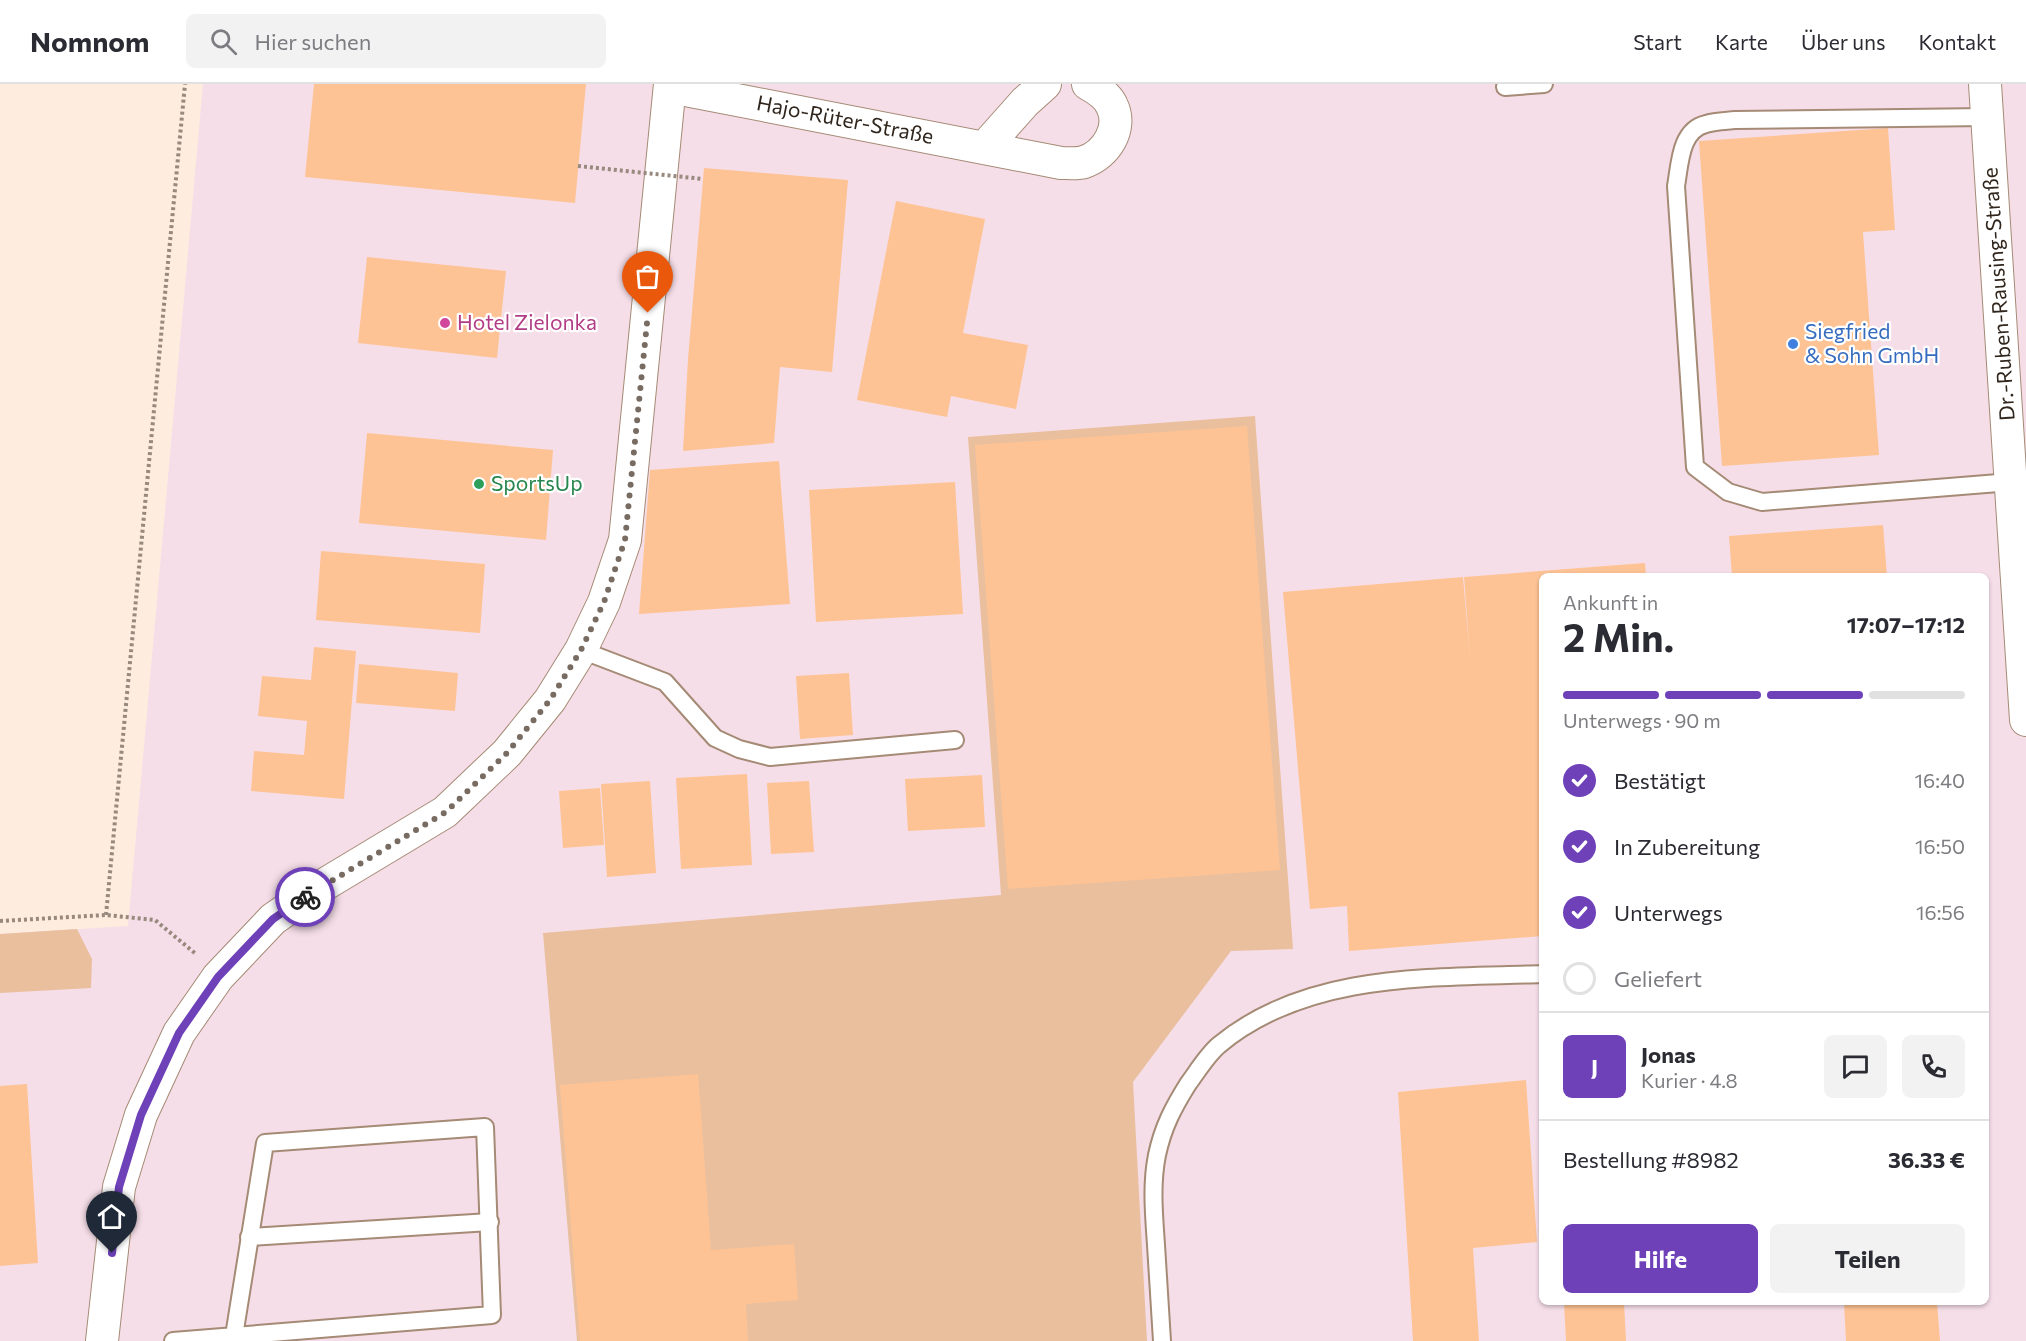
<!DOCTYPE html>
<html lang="de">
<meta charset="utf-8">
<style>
body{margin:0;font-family:Commissioner,sans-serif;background:#f2f2f3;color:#2b2b33;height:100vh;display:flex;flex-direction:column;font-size:22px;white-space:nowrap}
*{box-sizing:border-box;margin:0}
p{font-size:20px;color:#7c7c81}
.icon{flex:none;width:33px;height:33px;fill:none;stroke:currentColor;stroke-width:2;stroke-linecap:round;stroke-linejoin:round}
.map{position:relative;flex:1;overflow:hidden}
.drawer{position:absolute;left:1539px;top:489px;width:450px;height:732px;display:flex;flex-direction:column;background:#fff;border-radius:9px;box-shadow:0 2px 4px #0004}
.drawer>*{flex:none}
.pin{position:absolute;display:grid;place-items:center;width:51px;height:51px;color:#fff;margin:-62px -26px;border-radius:50% 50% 50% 0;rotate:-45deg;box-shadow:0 0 6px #0007}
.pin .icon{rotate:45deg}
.courier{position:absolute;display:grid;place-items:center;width:60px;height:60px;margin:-30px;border:4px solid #6e41b9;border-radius:50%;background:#fff;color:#222;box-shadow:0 2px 8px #0007}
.headline em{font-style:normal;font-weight:700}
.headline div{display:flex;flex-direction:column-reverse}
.headline{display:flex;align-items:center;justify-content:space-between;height:102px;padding:0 24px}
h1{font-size:39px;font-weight:700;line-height:45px}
.bar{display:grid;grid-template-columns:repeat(4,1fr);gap:9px 6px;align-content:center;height:72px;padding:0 24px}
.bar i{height:8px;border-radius:4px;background:#e1e1e2}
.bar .on{background:#6e41b9}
.bar p{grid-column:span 4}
.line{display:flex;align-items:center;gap:15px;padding:0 24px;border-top:2px solid #e1e1e2}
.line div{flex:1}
.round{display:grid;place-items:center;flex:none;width:63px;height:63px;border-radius:9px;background:#f2f2f3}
ol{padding:0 24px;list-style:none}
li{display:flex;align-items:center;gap:18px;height:66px}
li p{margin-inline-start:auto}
li .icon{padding:6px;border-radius:50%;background:#6e41b9;color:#fff;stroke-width:4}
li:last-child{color:#7c7c81}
li i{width:33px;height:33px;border:3px solid #e1e1e2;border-radius:50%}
.button{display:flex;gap:12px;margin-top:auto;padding:12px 24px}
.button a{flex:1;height:69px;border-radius:9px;background:#6e41b9;color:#fff;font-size:24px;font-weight:700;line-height:69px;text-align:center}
.button a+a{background:#f2f2f3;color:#2b2b33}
header{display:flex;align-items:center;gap:36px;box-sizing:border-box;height:84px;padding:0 30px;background:#fff;border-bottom:2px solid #e1e1e2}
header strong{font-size:28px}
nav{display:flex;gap:33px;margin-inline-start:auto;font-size:21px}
.search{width:420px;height:54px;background:#f2f2f3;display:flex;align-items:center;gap:15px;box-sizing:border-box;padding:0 21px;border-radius:9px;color:#7c7c81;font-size:22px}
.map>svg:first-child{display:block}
.commercial{fill:#f6dee8;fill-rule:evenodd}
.grass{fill:#e9bf9e}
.building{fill:#fec394}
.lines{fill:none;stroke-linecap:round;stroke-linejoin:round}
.service-casing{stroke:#a58a75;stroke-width:20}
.minor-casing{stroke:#a58a75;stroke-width:34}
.path{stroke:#97897e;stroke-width:4;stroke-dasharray:3 3;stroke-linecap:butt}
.service{stroke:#fff;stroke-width:16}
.minor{stroke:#fff;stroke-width:32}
.path-bridge{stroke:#97897e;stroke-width:4;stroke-dasharray:3 3;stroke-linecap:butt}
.done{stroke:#786b61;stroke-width:6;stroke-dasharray:0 10.8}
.route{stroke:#6e41b9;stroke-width:8}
.hotel-dot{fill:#d1479c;stroke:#fff;stroke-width:2}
.shop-dot{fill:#3f7fe0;stroke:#fff;stroke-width:2}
.leisure-dot{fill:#2e9e5b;stroke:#fff;stroke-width:2}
.labels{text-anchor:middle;stroke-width:4.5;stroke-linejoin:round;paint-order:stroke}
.street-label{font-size:21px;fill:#30261d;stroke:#fff}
.hotel-label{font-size:21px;fill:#b23c85;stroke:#fff;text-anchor:start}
.shop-label{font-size:21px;fill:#366cbe;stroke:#fff;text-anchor:start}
.leisure-label{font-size:21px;fill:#27864d;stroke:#fff;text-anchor:start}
</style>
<header>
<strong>Nomnom</strong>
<div class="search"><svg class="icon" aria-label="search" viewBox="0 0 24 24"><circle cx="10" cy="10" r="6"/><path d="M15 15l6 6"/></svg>Hier suchen</div>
<nav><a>Start</a><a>Karte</a><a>Über uns</a><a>Kontakt</a></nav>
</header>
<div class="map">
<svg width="2026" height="1257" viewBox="0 0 2026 1257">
<rect width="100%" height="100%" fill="#feecde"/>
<!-- commercial -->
<path class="commercial" d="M 203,0 L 2026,0 L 2026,1257 L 0,1257 L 0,850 L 128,842 ZM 1542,492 L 1986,492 L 1986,1218 L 1542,1218 Z"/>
<!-- grass -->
<g class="grass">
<polygon points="1255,332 1293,865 1231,867 1133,998 1147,1257 577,1257 543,849 1001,811 968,353"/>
<polygon points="77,845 92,875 91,904 0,909 0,850"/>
</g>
<!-- building -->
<g class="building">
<polygon points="314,0 586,0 575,119 305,93"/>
<polygon points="1888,44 1895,146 1863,148 1879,371 1722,382 1699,57"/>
<polygon points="704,84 848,96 832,288 780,283 774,359 683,367 688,275"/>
<polygon points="896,117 985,135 963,249 1028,261 1016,325 951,312 947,333 857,316"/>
<polygon points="367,173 506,187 497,274 358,259"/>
<polygon points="1247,342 1280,786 1008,805 975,361"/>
<polygon points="367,349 553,366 546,456 359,439"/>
<polygon points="779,377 790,520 639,530 650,386"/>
<polygon points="955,398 963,530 816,538 809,406"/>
<polygon points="1883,441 1887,492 1732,492 1729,452"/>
<polygon points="321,467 485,480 480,549 316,536"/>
<polygon points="1645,479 1646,492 1542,492 1542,852 1349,867 1347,822 1310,825 1283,508 1463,493 1470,574 1464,493"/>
<polygon points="314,563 356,567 344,715 251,707 254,667 304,671 307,637 258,632 262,592 311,596"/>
<polygon points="359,580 458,589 455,627 356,619"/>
<polygon points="849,589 853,651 800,655 796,592"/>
<polygon points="747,690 752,781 681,785 676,694"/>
<polygon points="982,691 985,743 908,747 905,695"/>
<polygon points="650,697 656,789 607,793 601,700"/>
<polygon points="809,697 814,768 771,770 767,699"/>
<polygon points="600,704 604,761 563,764 559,707"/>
<polygon points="698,990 711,1166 794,1160 798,1216 746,1220 748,1257 580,1257 560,1001"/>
<polygon points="1526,996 1537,1158 1473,1164 1479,1257 1413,1257 1398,1008"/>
<polygon points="27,1000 38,1179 0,1182 0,1002"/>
<polygon points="1564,1218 1624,1218 1626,1257 1566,1257"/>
<polygon points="1844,1218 1937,1218 1940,1257 1846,1257"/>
</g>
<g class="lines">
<!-- service casing -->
<g class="service-casing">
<g id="service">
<polyline points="1505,3 1544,0"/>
<path d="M 1987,33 L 1735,36 C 1726,37 1715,37 1706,40 C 1680,46 1680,80 1676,102 L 1695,383 L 1728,408 L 1762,418 L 2011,398"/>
<polyline points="581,566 665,598 715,654 739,665 770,673 955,656"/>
<polyline points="249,1153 490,1138"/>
<polyline points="173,1257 492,1231 485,1043 265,1059 234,1252"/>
<path d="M 1162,1257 C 1160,1225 1158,1193 1156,1161 C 1154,1131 1151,1101 1157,1071 C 1163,1043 1173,1024 1188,1000 C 1197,988 1207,971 1219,961 C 1308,887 1434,894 1542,890"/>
</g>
</g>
<!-- minor casing -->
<g class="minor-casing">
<g id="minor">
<polyline points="1985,0 2026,636"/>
<path d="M 670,3 L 1061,79 C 1068,79 1078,80 1084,78 C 1106,71 1123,44 1112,22 C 1108,12 1097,5 1088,0"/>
<polyline points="985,63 1025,18 1045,0"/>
<polyline points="102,1257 119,1103 141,1031 179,949 218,893 273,835 312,808 445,728 507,669 550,616 581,566 604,518 625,456 670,0"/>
</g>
</g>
<!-- path -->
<g class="path">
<polyline points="106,831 185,0"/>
<polyline points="0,837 106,831 155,836 196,870"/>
</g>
<!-- service -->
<use href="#service" class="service"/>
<!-- minor -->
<use href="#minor" class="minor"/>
<!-- path-bridge -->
<polyline class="path-bridge" points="578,82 703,95"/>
</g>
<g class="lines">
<!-- done -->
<polyline class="done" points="305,813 446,728 507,669 550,616 581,566 604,518 625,456 648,229"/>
<!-- route -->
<polyline class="route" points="112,1169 119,1103 141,1031 179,949 218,893 273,835 305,813"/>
</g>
<!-- markers -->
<circle class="hotel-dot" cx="445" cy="239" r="6"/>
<circle class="shop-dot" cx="1793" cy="260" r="6"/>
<circle class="leisure-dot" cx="479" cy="400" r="6"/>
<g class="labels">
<!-- street labels -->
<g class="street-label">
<text transform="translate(845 36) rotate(11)" y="7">Hajo-Rüter-Straße</text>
<text transform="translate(1999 210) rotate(-94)" y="7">Dr.-Ruben-Rausing-Straße</text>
</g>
<!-- hotel labels -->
<g class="hotel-label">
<text x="457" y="246">Hotel Zielonka</text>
</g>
<!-- shop labels -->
<g class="shop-label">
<text x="1805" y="255">Siegfried<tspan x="1805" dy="24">&amp; Sohn GmbH</tspan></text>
</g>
<!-- leisure labels -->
<g class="leisure-label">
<text x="491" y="407">SportsUp</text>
</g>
</g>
</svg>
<div class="pin" style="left:648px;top:229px;background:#ea580c"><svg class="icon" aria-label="bag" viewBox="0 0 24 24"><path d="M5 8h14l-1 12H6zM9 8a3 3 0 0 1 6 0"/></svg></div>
<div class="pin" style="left:112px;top:1169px;background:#1f2937"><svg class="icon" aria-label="home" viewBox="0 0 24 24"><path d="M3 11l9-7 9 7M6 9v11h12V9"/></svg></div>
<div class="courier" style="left:305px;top:813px"><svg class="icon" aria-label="bike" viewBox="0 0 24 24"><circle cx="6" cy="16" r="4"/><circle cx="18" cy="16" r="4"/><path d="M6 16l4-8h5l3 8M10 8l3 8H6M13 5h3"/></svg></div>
<section class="drawer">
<div class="headline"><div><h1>2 Min.</h1><p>Ankunft in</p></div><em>17:07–17:12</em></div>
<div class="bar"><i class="on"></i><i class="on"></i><i class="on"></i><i></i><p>Unterwegs · 90 m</p></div>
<ol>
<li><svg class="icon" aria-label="check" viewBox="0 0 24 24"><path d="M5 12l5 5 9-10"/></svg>Bestätigt<p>16:40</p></li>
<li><svg class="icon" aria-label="check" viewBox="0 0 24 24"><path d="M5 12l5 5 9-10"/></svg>In Zubereitung<p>16:50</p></li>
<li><svg class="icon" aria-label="check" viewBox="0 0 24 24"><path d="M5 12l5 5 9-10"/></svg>Unterwegs<p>16:56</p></li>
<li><i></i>Geliefert</li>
</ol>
<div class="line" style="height:108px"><b class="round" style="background:#6e41b9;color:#fff">J</b><div><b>Jonas</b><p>Kurier · 4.8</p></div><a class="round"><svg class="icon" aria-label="chat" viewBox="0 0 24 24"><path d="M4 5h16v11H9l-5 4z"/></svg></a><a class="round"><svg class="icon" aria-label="phone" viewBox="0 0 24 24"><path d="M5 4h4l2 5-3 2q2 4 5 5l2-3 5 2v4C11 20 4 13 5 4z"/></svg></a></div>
<div class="line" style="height:78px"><div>Bestellung #8982</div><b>36.33 €</b></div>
<div class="button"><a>Hilfe</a><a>Teilen</a></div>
</section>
</div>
